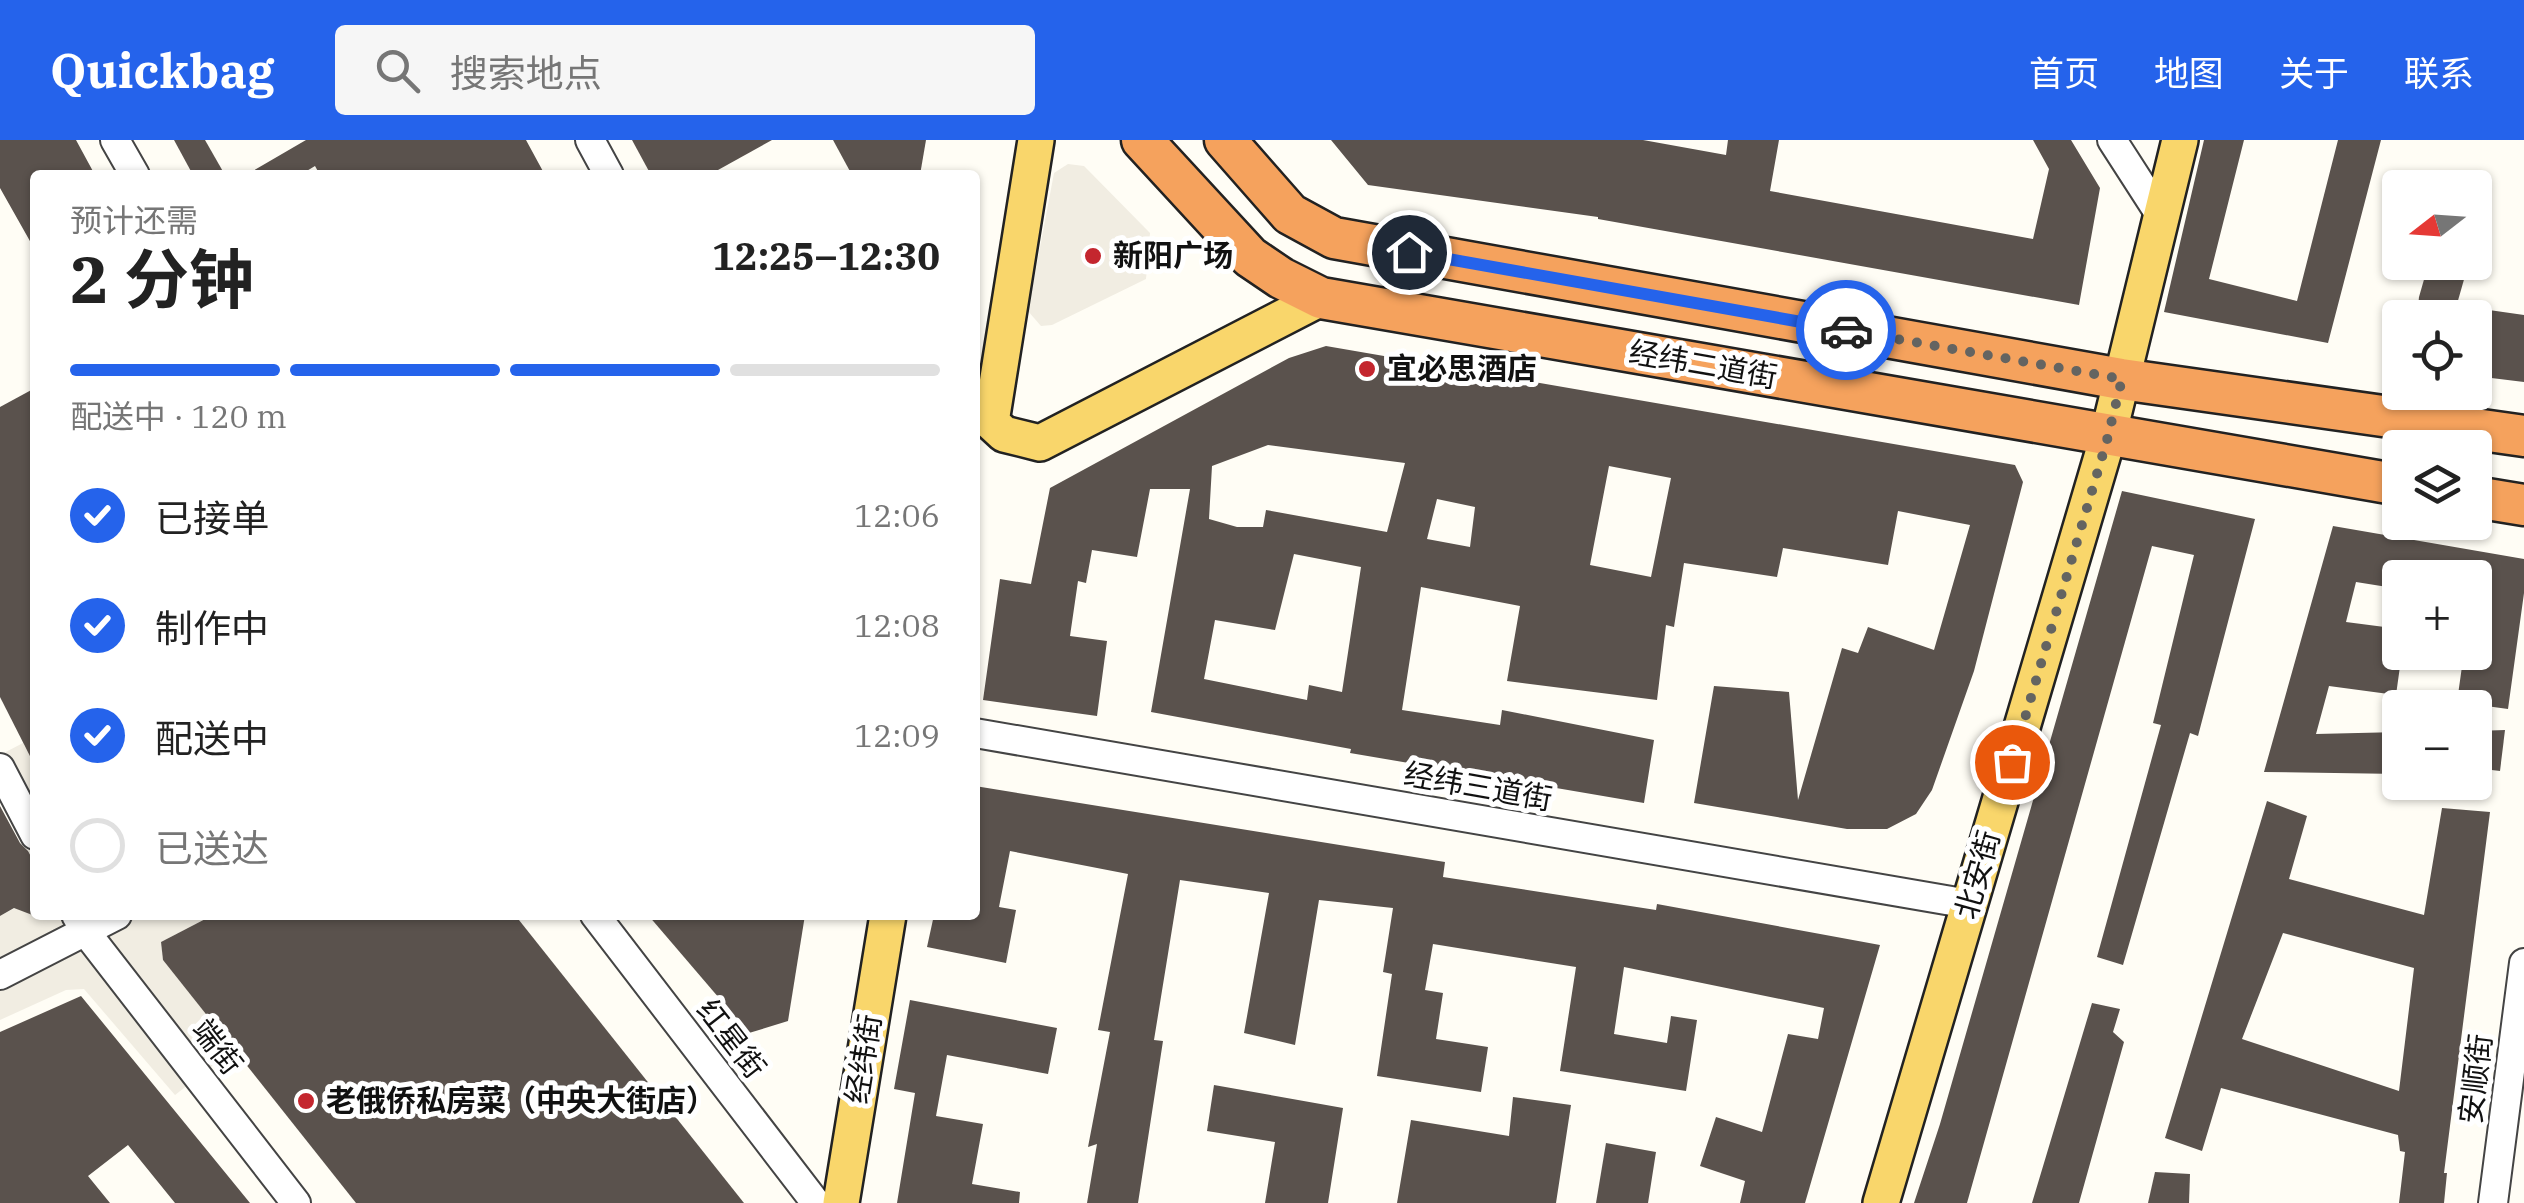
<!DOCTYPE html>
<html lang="zh">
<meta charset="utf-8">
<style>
body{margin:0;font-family:"IBM Plex Serif","Noto Sans SC",serif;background:#f6f6f6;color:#222;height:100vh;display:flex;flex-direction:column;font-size:38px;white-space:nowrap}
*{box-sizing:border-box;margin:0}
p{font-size:32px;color:#767676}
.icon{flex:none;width:55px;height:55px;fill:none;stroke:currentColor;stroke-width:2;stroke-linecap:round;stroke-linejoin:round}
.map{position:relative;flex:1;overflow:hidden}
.side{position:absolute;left:30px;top:30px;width:950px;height:750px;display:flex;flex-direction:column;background:#fff;border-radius:10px;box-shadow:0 2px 8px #0004}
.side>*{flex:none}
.needle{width:65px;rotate:253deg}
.tools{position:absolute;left:2382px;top:30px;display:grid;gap:20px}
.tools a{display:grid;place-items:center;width:110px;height:110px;border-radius:10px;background:#fff;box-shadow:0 2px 8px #0004;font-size:50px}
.pin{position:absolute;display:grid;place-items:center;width:85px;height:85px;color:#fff;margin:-42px;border:5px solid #fff;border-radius:50%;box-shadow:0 2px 10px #0007}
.courier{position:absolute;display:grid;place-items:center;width:100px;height:100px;margin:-50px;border:8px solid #2563eb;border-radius:50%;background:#fff;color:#222;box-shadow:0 2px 12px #0007}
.headline em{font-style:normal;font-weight:700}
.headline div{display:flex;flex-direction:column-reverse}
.headline{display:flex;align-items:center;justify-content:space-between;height:170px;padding:0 40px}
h1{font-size:65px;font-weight:700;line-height:75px}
.bar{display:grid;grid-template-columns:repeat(4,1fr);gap:15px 10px;align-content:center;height:120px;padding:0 40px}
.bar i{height:12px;border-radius:8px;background:#e0e0e0}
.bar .selected{background:#2563eb}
.bar p{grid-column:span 4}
ol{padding:0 40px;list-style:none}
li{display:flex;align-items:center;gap:30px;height:110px}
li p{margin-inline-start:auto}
li .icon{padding:10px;border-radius:50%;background:#2563eb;color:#fff;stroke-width:4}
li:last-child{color:#767676}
li i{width:55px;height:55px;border:5px solid #e0e0e0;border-radius:50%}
header{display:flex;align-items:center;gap:60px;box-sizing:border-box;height:140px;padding:0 50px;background:#2563eb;color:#fff}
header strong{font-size:48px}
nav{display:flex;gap:55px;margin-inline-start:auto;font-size:35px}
.search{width:700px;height:90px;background:#f6f6f6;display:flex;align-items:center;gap:25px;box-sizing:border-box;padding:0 35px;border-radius:10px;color:#767676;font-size:38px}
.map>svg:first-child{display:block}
.plaza{fill:#f1ede2}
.building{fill:#5a524d;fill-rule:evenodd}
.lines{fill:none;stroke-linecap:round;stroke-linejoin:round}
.minor-casing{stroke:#444;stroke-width:32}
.major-casing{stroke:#222;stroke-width:40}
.highway-casing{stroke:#222;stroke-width:45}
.minor{stroke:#fff;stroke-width:28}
.major{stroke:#f9d66b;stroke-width:35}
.highway{stroke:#f5a25d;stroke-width:40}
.done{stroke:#646461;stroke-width:10;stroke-dasharray:0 18}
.route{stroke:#2563eb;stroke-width:12}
.poi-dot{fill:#c4262e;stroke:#fff;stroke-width:4}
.labels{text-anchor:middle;stroke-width:10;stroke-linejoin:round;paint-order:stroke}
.poi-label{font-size:30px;font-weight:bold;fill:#111;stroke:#fff;text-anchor:start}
.street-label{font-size:30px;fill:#111;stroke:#fff}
</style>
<header>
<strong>Quickbag</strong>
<div class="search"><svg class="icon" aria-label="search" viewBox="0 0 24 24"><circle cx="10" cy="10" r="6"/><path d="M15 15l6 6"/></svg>搜索地点</div>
<nav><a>首页</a><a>地图</a><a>关于</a><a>联系</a></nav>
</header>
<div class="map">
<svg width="2524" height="1063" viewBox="0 0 2524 1063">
<rect width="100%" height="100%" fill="#fffdf5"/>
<!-- plaza -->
<g class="plaza">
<polygon points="1068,24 1084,26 1150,93 1146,139 1052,185 1041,186 1028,171 1054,33"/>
<polygon points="23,603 35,625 35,724 0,657 0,615"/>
<polygon points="17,767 32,775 213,775 161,802 163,820 234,909 175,955 84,849 66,850 0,880 0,776"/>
</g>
<!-- building -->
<g class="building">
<polygon points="0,0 76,0 95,35 35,35 35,110 0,48"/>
<polygon points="174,0 205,0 225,35 193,35"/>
<polygon points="306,0 526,0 545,35 320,35 315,26 300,35 246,35"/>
<polygon points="632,0 772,0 709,35 651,35"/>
<polygon points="833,0 926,0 920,35 852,35"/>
<polygon points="1331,0 1643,0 1726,15 1728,0 1779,0 1770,51 2033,99 2049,29 2033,0 2071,0 2100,48 2079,165 1598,79 1598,77 1368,45"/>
<polygon points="2204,0 2244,0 2209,139 2297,161 2338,0 2381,0 2328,203 2164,172"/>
<polygon points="2429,122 2469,122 2453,178 2417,178 2419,157"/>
<polygon points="2475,168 2524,175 2524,242 2475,236"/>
<path d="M 1326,206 L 2015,325 L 2023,342 L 1974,531 L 1932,650 L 1916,674 L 1887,689 L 1847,689 L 1694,663 L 1714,546 L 1789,552 L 1798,660 L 1842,508 L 1858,513 L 1868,487 L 1934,510 L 1970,385 L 1898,371 L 1888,425 L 1783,408 L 1777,437 L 1684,423 L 1674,487 L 1666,485 L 1657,560 L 1507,541 L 1520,466 L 1421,447 L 1402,570 L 1500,585 L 1502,570 L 1654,600 L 1644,663 L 1350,613 L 1351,609 L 1151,572 L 1190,349 L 1150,349 L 1137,417 L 1092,410 L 1086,443 L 1078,441 L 1070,496 L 1107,501 L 1097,576 L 983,560 L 1000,439 L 1031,444 L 1050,348 L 1289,218 ZM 1268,305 L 1405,323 L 1387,392 L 1266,370 L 1263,387 L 1237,387 L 1209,379 L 1212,326 ZM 1609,326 L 1671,338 L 1651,437 L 1590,425 ZM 1437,359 L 1475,367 L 1470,407 L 1427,399 ZM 1294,414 L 1361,427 L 1342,552 L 1309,545 L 1307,560 L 1204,539 L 1215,480 L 1275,490 Z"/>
<polygon points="35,248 35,626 0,557 0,267"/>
<polygon points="2122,351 2255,379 2198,596 2190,593 2123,825 2097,817 2161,585 2153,583 2194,415 2152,406 1967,1063 1914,1063 1940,984"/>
<polygon points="2333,386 2524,419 2524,453 2508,569 2457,562 2464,512 2475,512 2475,438 2400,438 2400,449 2356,442 2346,482 2400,489 2400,512 2402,512 2396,555 2329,546 2316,594 2400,592 2400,634 2264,632"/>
<polygon points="2505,590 2500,631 2475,628 2475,591"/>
<polygon points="975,646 1445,722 1443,737 1656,770 1657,764 1880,805 1805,1063 1740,1063 1745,1041 1700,1026 1716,977 1762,992 1788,894 1818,899 1824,868 1624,827 1614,894 1667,903 1671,876 1697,880 1686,951 1560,931 1576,827 1433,804 1425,850 1443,853 1436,899 1488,907 1481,952 1377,936 1392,834 1383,832 1393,768 1319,760 1295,905 1244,893 1269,753 1180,740 1154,900 1163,901 1138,1063 1087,1063 1097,1004 1088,1007 1110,892 1098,890 1128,734 1010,711 999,767 1016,770 1006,823 927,807 934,775 975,775"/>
<path d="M 2267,661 L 2307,676 L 2289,739 L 2424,775 L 2442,668 L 2490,672 L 2444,1033 L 2447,1033 L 2444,1063 L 2399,1063 L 2405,1012 L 2400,1011 L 2398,995 L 2221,948 L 2202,1011 L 2165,998 ZM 2283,793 L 2414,828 L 2399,951 L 2242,899 Z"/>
<polygon points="0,666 20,703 28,711 35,724 35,776 14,768 0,776"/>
<polygon points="213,775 515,775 744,1063 356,1063 163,820 161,802"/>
<polygon points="648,775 805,775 788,881 749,893"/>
<polygon points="81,856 250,1063 175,1063 128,1005 88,1036 110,1063 0,1063 0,892"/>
<polygon points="910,860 1057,888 1048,934 947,915 936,976 983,984 972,1044 1020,1052 1019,1063 897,1063 915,953 894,949"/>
<polygon points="2092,863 2120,869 2113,892 2124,902 2079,1063 2032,1063"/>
<polygon points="1214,945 1343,968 1328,1063 1265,1063 1275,1002 1207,991"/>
<polygon points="1513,957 1571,965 1556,1063 1397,1063 1411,980 1509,996"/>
<polygon points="1606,1003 1656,1012 1648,1063 1596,1063"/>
<polygon points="2155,1032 2190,1034 2189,1063 2148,1063"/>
</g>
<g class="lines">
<!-- minor casing -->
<g class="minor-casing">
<g id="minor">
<polyline points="115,0 135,35"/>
<polyline points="590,0 609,35"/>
<polyline points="2112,0 2161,76"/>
<polyline points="975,593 1969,764"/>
<polyline points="0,628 35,695"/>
<polyline points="76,775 85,791 296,1063"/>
<polyline points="595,775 816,1063"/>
<polyline points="0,835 117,775"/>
<polyline points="2493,1063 2524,823"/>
</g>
</g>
<!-- major casing -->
<g class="major-casing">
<g id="major">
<polyline points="1036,0 991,282 1004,294 1040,303 1321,158"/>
<polyline points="841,1063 888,775"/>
<polyline points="1881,1063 2107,300 2180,0"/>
</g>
</g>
<!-- highway casing -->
<g class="highway-casing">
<g id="highway">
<polyline points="1142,0 1250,117 1281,138 1321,158 2400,345"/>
<polyline points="1225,0 1290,74 1334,98 2121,239 2524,296"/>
<polyline points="2475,357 2524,365"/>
</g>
</g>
<!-- minor -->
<use href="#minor" class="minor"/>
<!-- major -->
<use href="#major" class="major"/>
<!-- highway -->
<use href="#highway" class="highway"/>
</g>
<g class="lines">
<!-- done -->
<polyline class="done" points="1846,190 2122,239 2107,300 2012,622"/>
<!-- route -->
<polyline class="route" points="1409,112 1846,190"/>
</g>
<!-- markers -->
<g class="poi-dot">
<circle cx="1093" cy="116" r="10"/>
<circle cx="1367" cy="229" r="10"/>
<circle cx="306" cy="961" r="10"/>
</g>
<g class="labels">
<!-- poi labels -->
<g class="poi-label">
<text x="1113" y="126">新阳广场</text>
<text x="1387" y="239">宜必思酒店</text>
<text x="326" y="971">老俄侨私房菜（中央大街店）</text>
</g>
<!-- street labels -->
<g class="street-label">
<text transform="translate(1703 225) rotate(10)" y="10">经纬二道街</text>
<text transform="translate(1478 647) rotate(10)" y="10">经纬三道街</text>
<text transform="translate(1978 735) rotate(-74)" y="10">北安街</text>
<text transform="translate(731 899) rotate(52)" y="10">红星街</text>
<text transform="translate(217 907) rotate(52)" y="10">端街</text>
<text transform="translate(864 919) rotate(-81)" y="10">经纬街</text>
<text transform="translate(2476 939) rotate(-83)" y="10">安顺街</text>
</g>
</g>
</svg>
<div class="tools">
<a><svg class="needle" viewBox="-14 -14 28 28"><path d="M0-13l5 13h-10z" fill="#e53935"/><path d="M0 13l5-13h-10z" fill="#767676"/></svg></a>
<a><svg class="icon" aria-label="locate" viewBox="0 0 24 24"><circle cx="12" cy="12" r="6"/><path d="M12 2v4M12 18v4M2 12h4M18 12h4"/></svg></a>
<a><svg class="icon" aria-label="layers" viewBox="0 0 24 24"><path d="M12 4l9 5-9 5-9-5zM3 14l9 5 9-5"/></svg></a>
<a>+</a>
<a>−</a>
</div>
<div class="pin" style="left:2012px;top:622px;background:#ea580c"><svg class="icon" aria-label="bag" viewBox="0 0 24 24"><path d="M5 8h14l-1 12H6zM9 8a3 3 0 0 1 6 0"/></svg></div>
<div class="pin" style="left:1409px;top:112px;background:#1f2937"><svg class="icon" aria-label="home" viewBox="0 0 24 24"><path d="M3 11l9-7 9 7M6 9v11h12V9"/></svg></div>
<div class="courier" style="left:1846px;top:190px"><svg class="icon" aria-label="car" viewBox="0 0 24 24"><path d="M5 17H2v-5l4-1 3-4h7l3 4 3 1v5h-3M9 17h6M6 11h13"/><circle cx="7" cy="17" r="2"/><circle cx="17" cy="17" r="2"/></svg></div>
<section class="side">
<div class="headline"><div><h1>2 分钟</h1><p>预计还需</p></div><em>12:25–12:30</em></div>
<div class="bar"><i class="selected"></i><i class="selected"></i><i class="selected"></i><i></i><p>配送中 · 120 m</p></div>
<ol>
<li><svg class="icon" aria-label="check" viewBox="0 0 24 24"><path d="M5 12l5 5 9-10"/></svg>已接单<p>12:06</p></li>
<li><svg class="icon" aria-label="check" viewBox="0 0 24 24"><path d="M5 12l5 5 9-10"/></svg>制作中<p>12:08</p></li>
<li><svg class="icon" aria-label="check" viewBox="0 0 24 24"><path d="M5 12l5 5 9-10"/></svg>配送中<p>12:09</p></li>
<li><i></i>已送达</li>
</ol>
</section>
</div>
